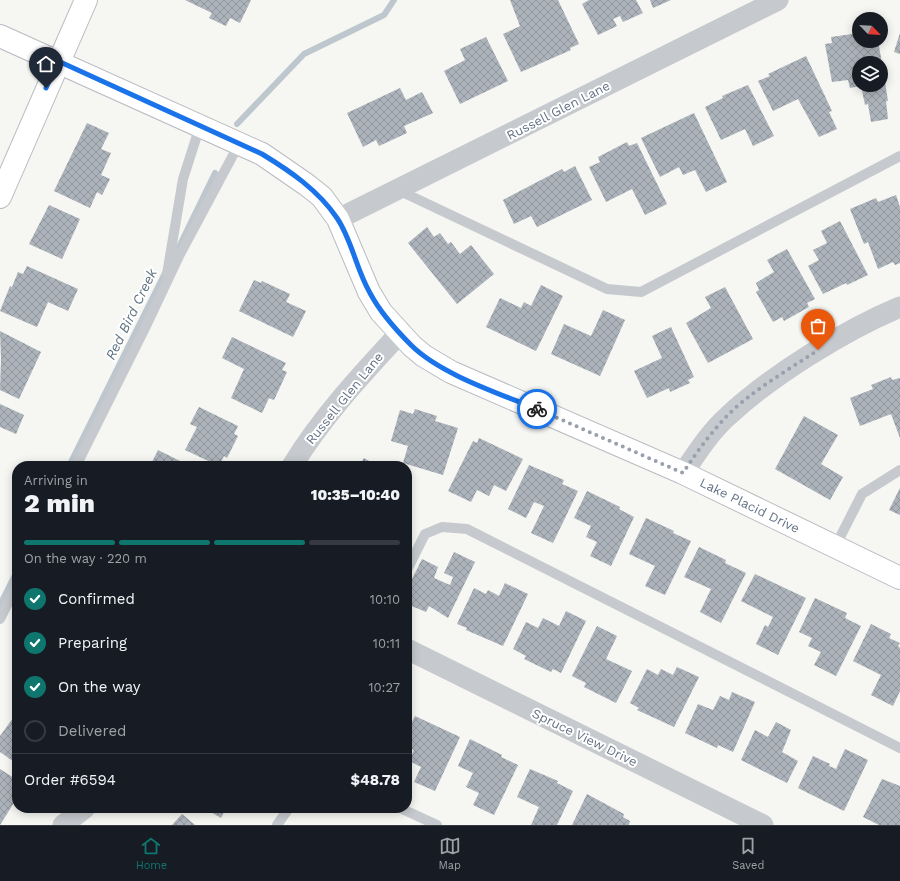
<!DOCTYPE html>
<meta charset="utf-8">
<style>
body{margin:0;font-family:"Work Sans",sans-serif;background:#242831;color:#f1f3f6;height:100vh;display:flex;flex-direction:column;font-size:15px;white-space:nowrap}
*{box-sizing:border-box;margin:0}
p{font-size:13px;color:#9ea1a6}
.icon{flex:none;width:22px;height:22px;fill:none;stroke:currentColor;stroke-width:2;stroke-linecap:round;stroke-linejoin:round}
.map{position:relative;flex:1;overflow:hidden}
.drawer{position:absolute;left:12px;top:461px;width:400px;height:352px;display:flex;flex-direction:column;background:#171b24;border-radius:16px;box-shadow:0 2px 10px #0003}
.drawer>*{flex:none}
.needle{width:26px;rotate:115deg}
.fabs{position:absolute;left:852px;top:12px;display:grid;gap:8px}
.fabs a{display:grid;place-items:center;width:36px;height:36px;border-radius:50%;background:#171b24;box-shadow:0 2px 10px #0003;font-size:20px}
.pin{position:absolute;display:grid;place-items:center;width:34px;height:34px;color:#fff;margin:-41px -17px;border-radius:50% 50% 50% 0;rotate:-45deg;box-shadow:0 0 4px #0007}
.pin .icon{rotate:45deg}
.courier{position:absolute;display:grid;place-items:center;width:40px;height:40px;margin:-20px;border:3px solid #1a73e8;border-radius:50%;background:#fff;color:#222;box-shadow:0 1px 5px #0007}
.headline em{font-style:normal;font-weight:800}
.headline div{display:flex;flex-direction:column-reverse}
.headline{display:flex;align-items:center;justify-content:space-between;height:68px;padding:0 12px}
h1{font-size:26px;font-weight:800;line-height:30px}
.bar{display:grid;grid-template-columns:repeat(4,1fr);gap:6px 4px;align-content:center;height:48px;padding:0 12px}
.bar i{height:5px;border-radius:3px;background:#363941}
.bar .on{background:#0f766e}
.bar p{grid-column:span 4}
.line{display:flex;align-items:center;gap:10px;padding:0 12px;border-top:1px solid #363941}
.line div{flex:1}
ol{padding:0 12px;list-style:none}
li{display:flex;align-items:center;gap:12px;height:44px}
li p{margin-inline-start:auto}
li .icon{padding:4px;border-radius:50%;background:#0f766e;color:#fff;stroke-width:4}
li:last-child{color:#9ea1a6}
li i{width:22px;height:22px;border:2px solid #363941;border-radius:50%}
.menu{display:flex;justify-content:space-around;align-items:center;height:56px;border-top:1px solid #363941;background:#171b24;font-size:11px;color:#9ea1a6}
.menu a{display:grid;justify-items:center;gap:2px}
.menu .on{color:#0f766e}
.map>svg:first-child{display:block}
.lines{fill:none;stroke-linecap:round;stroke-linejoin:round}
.stream{stroke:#bdc7cd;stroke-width:6}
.building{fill:url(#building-cross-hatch)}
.secondary-casing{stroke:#b8bcc1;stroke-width:24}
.lane{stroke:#c6c9cd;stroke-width:10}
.street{stroke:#c6c9cd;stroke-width:21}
.secondary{stroke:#fff;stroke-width:22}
.done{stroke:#97a0ac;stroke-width:4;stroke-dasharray:0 7.2}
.route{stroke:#1a73e8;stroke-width:5}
.labels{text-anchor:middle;stroke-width:4;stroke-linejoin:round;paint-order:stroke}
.street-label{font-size:13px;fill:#647285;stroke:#fff}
.water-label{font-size:14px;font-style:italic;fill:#5f7482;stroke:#fff}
</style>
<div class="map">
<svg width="900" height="825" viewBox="0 0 900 825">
<defs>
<pattern id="building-cross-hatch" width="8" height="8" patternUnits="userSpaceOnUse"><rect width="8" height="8" fill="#adb3ba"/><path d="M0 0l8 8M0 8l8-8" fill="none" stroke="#90969d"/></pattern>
</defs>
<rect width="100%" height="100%" fill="#f6f6f3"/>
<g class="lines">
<!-- stream -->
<g class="stream">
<polyline points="237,124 304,54 384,15 394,0"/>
<polyline points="177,251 215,173"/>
<polyline points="69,466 166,271"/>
<polyline points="0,605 17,571"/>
</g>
</g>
<!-- building -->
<g class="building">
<polygon points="185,0 251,0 240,23 230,18 226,26 209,18 212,13"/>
<polygon points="510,0 558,0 579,44 570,48 571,50 521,72 503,34 520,26"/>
<polygon points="589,0 636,0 643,13 623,22 620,16 613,19 617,26 598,35 582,4"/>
<polygon points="650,0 671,0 653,8"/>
<polygon points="859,33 859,41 878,41 882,63 859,63 859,85 881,85 882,63 888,101 886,101 888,119 871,122 868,104 865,105 861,86 850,88 848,80 832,82 825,44 832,43 831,37"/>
<polygon points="900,33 900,54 894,52"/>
<polygon points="486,37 508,81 460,104 444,71 465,60 460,49"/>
<polygon points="806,56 832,111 829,112 837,129 819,137 798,99 773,111 758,81 770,76 768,74"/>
<polygon points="748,85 774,136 753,146 745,129 721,140 705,107 723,98 722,96"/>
<polygon points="400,88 406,100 422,92 433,113 404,126 407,133 379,146 376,140 363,147 347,113"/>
<polygon points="694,113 727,182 706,192 695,170 683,175 679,167 660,177 641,138"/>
<polygon points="87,123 109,133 101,149 111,153 101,175 110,179 102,195 97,192 90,208 54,191"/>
<polygon points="627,142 629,146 637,143 667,204 645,215 632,189 606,202 589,167 600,162 598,157"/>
<polygon points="575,166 592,200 537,227 531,216 514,224 503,200 562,169 564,172"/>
<polygon points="896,195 900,207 900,263 895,265 893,262 878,269 868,242 864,244 850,209 876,198 878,202"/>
<polygon points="49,205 80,219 62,259 29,244"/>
<polygon points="840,221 868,275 847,285 846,283 823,294 808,266 819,260 813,250 827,243 821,231"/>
<polygon points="427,227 434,237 440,233 448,244 451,242 460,254 471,245 494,274 457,304 408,243"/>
<polygon points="787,249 815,299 807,303 809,307 784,321 782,317 773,322 756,292 759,290 756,283 774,272 767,260"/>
<polygon points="27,266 78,289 68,311 48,302 37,327 0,311 10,286 12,287 18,272 23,274"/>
<polygon points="254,280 261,283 262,281 290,294 286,302 306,311 293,337 239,311"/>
<polygon points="541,285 563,296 536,351 486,327 500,298 521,308 524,302 531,306"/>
<polygon points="725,287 753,339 708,363 686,323 711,308 705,297"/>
<polygon points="603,310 625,320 600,376 551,354 564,324 591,336"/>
<polygon points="671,327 694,377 688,380 690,383 670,392 669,388 647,398 634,371 662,358 652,336"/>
<polygon points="0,331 41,352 19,399 0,390 1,359"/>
<polygon points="232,337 286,363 282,370 287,372 274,400 269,398 262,413 231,398 244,369 222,358"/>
<polygon points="891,377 892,380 900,378 900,438 891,414 860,426 850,398 873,389 871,385"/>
<polygon points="0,404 24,415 16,434 0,427"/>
<polygon points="199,407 238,426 234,434 238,436 227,458 224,456 219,466 185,450 197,427 190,424"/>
<polygon points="415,409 437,416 435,421 458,428 443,475 403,463 408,446 391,441 400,410 413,414"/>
<polygon points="804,416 838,435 821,464 843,477 830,500 775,469"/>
<polygon points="479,438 523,459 506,491 494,485 489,496 477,490 471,502 448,491 473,441 477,443"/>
<polygon points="158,450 190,466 150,466"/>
<polygon points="364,458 378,466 359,466"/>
<polygon points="529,465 564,480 562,484 578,491 553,543 531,533 544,506 534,502 526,518 508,509"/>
<polygon points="407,485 412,488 407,497"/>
<polygon points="900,488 900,515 889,510"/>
<polygon points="587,491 620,507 619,509 634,517 611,566 590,556 597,542 586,537 591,526 574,518"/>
<polygon points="646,518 674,531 673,533 691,541 665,595 645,586 655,566 629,554"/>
<polygon points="699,547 726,560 725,563 746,573 721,623 700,612 711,589 684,577"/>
<polygon points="454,552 475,562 448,618 429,606 426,612 407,604 407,589 422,559 438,567 434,578 450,585 453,577 444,573"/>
<polygon points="755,574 806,598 778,655 756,644 765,625 768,627 773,617 741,601"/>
<polygon points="505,583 528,594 503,646 466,630 467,628 457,624 474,588 486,594 488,590 499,596"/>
<polygon points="815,598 847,613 845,618 861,626 836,676 814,665 821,652 808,646 812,638 799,632"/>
<polygon points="566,611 586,621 561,673 553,669 551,672 524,659 526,656 513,649 526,622 538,628 543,618 559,626"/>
<polygon points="871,624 891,634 889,638 900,643 898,646 900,648 900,691 893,706 871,695 881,675 853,661"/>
<polygon points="597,626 617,636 606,659 632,671 616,703 584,687 586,683 572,676"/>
<polygon points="677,667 699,677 674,727 637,710 639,708 630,703 647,669 658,675 661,669 673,675"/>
<polygon points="732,692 755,702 733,752 718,745 717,748 685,733 698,704 713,710 720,696 729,700"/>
<polygon points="415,716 460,737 435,791 414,782 421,767 409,761 414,750 407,747 407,732"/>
<polygon points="13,718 17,721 17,764 0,752 0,736"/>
<polygon points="776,722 791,730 782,752 798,761 787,783 741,760 755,730 768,737"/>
<polygon points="470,739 502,755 501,757 518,765 494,815 473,805 479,793 466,787 473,773 458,766"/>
<polygon points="845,749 868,760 844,811 798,788 813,756 830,764 829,766 836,769"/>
<polygon points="0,769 17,780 17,798 0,825"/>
<polygon points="530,769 558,781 557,783 573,791 557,825 531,825 539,807 517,797"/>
<polygon points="882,779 900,786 900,825 879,825 863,817"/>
<polygon points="587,794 624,814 623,817 630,821 629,825 572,825"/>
<polygon points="204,808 226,808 221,818"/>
<polygon points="182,814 195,825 172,825"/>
</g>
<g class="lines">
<!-- secondary casing -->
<g class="secondary-casing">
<g id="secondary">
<polyline points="0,36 262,154 307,185 322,197 338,219 369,292 381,312 412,346 424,356 451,372 683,473 900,578"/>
<polyline points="0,197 86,0"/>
</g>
</g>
<!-- lane -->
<g class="lane">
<polyline points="398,190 607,289 641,292 900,156"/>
<polyline points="167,274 183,179 200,126"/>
<polyline points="76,466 145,328 179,256 239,144"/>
<polyline points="835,547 862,494 900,470"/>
<polyline points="407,570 425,534 442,527 467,529 900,748"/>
<polyline points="0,619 17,585"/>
<polyline points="400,808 437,825"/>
<polyline points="277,825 289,808"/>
</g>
<!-- street -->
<g class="street">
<polyline points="338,219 778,0"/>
<path d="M 292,466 C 322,417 361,375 400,333"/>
<path d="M 683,473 C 697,453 710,432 728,416 C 772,375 845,330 900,307"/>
<polyline points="407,649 763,825"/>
<polyline points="63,825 85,808"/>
</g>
<!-- secondary -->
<use href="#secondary" class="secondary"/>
</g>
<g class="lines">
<!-- done -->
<path class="done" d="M 537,409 L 683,473 C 696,453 710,434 726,417 C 752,390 787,371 818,350"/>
<!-- route -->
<path class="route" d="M 46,88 L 58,61 L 262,154 C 290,171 318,190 337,218 C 352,240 356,269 370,293 C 380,312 395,329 411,345 C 440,374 498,393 537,409"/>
</g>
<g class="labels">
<!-- street labels -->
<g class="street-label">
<text transform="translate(558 110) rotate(-27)" y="5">Russell Glen Lane</text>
<text transform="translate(344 398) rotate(-51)" y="5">Russell Glen Lane</text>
<text transform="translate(750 505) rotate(26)" y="5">Lake Placid Drive</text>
<text transform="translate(585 737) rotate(26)" y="5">Spruce View Drive</text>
</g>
<!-- water labels -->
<g class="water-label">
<text transform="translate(131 314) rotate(-64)" y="5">Red Bird Creek</text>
</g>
</g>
</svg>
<div class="fabs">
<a><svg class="needle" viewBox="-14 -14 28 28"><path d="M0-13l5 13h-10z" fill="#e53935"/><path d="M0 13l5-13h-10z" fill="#9ea1a6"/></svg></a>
<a><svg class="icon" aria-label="layers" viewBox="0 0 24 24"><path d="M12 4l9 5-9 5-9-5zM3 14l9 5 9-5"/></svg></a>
</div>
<div class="pin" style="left:818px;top:350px;background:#ea580c"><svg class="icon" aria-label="bag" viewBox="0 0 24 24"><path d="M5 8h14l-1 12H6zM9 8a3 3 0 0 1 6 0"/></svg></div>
<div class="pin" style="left:46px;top:88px;background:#1f2937"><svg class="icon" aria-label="home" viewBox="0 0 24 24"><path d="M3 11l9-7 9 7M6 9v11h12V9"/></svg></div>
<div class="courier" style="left:537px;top:409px"><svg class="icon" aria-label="bike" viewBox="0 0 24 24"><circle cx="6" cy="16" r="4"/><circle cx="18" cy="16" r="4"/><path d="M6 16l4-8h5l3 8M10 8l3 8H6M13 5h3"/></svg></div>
<section class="drawer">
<div class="headline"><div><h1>2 min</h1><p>Arriving in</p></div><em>10:35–10:40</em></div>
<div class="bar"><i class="on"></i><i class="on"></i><i class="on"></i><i></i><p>On the way · 220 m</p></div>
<ol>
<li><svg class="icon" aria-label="check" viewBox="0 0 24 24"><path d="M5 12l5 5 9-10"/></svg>Confirmed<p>10:10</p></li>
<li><svg class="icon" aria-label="check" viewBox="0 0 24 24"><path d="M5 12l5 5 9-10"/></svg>Preparing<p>10:11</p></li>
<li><svg class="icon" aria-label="check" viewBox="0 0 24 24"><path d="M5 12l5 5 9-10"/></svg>On the way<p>10:27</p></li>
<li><i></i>Delivered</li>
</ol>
<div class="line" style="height:52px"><div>Order #6594</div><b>$48.78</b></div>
</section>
</div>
<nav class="menu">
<a class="on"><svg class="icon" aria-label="home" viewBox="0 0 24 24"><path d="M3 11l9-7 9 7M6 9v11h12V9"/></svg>Home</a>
<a><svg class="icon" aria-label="map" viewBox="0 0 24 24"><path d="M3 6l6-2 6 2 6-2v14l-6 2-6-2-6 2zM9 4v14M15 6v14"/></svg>Map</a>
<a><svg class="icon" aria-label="saved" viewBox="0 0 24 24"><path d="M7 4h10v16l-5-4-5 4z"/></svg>Saved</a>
</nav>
